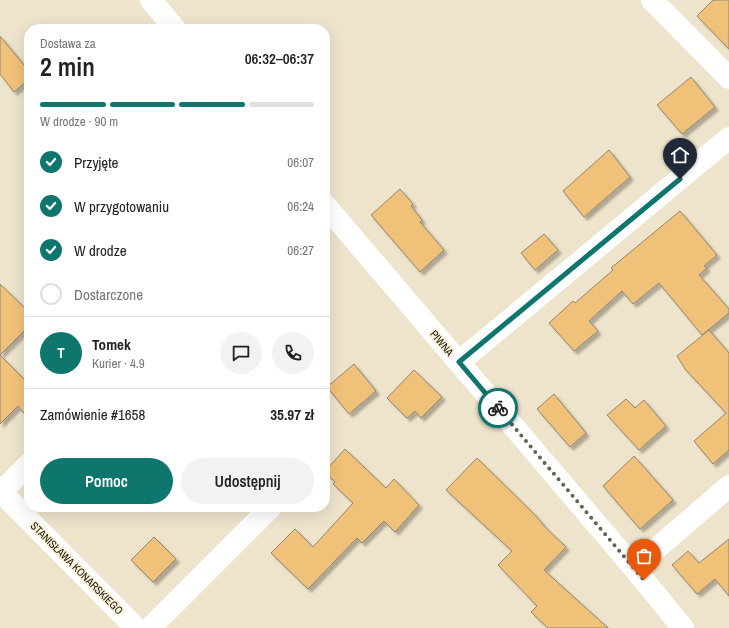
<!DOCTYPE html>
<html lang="pl">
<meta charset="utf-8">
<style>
body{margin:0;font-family:"Archivo Narrow",sans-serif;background:#f2f2f2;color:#222;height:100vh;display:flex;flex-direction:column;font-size:15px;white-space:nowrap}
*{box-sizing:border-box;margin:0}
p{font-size:13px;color:#767676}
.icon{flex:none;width:22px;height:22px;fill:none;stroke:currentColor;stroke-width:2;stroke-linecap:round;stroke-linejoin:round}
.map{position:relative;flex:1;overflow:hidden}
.details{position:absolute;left:24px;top:24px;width:306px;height:488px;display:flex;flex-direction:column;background:#fff;border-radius:16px;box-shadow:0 4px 16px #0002}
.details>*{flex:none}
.pin{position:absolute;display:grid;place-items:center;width:34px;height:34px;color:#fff;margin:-41px -17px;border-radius:50% 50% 50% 0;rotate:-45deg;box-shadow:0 0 4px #0007}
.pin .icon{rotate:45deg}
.courier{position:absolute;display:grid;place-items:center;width:40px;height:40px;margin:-20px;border:3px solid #0f766e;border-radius:50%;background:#fff;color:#222;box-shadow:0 1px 5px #0007}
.summary em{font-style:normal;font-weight:600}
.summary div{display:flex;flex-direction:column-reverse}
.summary{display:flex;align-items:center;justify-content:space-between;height:68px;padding:0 16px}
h1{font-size:26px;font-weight:600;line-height:30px}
.bar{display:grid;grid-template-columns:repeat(4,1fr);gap:6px 4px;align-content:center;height:48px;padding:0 16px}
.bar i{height:5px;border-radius:3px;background:#e0e0e0}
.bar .on{background:#0f766e}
.bar p{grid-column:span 4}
.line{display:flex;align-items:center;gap:10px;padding:0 16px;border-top:1px solid #e0e0e0}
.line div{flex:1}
.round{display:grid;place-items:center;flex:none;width:42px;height:42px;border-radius:21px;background:#f2f2f2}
ol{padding:0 16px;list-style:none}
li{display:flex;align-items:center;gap:12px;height:44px}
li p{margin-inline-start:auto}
li .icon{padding:4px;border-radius:50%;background:#0f766e;color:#fff;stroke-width:4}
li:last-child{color:#767676}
li i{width:22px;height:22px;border:2px solid #e0e0e0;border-radius:50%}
.action{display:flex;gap:8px;margin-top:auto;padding:8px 16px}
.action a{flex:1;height:46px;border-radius:24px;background:#0f766e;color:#fff;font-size:16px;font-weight:600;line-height:46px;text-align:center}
.action a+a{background:#f2f2f2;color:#222}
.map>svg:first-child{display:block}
.building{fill:#f0c178;stroke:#938571;filter:url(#shadow)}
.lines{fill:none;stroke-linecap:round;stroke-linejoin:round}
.minor{stroke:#fff;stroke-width:22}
.done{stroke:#666152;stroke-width:4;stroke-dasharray:0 7.2}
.route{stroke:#0f766e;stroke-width:5}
.labels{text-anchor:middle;stroke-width:3.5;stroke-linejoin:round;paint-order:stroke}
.street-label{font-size:11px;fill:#1d1a11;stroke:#fbf1d9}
</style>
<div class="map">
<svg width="729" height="628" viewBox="0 0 729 628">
<defs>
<filter id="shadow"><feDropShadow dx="3.5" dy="3.5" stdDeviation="1" flood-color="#0004"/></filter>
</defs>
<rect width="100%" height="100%" fill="#eee4cc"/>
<!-- building -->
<g class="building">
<polygon points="713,0 729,0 729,49 697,16"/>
<polygon points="0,36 29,71 29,79 14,92 0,74"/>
<polygon points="691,77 715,107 682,134 657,105"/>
<polygon points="609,150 630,177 584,217 563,191"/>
<polygon points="400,189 413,204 411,206 422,220 420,222 444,250 420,272 371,215"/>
<polygon points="680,211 717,255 704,266 707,268 699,275 729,309 729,313 702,335 659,283 633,304 622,291 589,321 598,331 574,351 549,323 573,301 575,303 613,270 611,268"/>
<polygon points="544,234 558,250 535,270 521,253"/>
<polygon points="0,284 29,312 29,326 0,355 29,384 29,419 18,406 0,424"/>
<polygon points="709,330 729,353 729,450 713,464 694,441 726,413 685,369 677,356"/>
<polygon points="354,364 376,391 349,414 327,387"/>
<polygon points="414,370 442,397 421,418 415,411 407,418 387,398"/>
<polygon points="554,394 586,433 570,447 537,409"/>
<polygon points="626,399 635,408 644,400 666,426 639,450 607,415"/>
<polygon points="345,449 386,488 394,479 419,505 395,532 384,521 362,543 357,538 308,589 271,553 295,529 313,547 353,503 333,484 335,482 325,472 325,471"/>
<polygon points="634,456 673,500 640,529 603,486"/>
<polygon points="477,458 536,516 546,528 566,547 544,570 608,628 548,628 531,612 537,606 498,565 512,551 446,490"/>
<polygon points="154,537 176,559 153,582 131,560"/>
<polygon points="729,539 729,596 715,579 697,594 672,565 688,551 699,563"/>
</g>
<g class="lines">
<!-- minor -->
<g class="minor">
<polyline points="151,0 175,29"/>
<polyline points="652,0 729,78"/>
<polyline points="325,205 634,568 683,628"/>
<polyline points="459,362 729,138"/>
<polyline points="0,491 136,628"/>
<polyline points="1,492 29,464"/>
<polyline points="634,568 729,486"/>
<polyline points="150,628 271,507"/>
</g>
</g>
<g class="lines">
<!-- done -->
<polyline class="done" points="498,408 644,580"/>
<!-- route -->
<polyline class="route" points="498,408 459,362 680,179"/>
</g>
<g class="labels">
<!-- street labels -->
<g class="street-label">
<text transform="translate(442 343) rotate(50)" y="4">PIWNA</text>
<text transform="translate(77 568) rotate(45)" y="4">STANISŁAWA KONARSKIEGO</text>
</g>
</g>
</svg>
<div class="pin" style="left:644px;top:580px;background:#ea580c"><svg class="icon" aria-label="bag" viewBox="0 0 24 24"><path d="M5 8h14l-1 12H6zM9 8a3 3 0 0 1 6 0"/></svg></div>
<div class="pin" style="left:680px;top:179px;background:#1f2937"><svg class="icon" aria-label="home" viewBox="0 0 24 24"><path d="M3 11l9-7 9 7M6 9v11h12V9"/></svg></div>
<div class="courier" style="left:498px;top:408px"><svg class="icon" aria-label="bike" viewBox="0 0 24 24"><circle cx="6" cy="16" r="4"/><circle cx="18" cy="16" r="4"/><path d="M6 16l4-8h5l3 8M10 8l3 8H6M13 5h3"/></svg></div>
<section class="details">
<div class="summary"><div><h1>2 min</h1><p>Dostawa za</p></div><em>06:32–06:37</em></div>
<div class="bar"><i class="on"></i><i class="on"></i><i class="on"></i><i></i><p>W drodze · 90 m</p></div>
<ol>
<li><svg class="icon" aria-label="check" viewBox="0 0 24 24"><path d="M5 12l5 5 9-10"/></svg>Przyjęte<p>06:07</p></li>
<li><svg class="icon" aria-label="check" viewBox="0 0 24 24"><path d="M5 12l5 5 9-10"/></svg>W przygotowaniu<p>06:24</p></li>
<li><svg class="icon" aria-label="check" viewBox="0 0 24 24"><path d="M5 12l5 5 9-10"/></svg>W drodze<p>06:27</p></li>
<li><i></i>Dostarczone</li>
</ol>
<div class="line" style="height:72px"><b class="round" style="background:#0f766e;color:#fff">T</b><div><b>Tomek</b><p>Kurier · 4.9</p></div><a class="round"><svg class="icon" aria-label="chat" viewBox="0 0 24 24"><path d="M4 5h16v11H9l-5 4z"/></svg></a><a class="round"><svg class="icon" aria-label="phone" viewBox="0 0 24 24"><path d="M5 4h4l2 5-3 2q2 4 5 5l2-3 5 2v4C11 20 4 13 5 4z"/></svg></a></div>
<div class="line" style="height:52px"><div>Zamówienie #1658</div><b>35.97 zł</b></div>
<div class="action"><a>Pomoc</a><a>Udostępnij</a></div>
</section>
</div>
